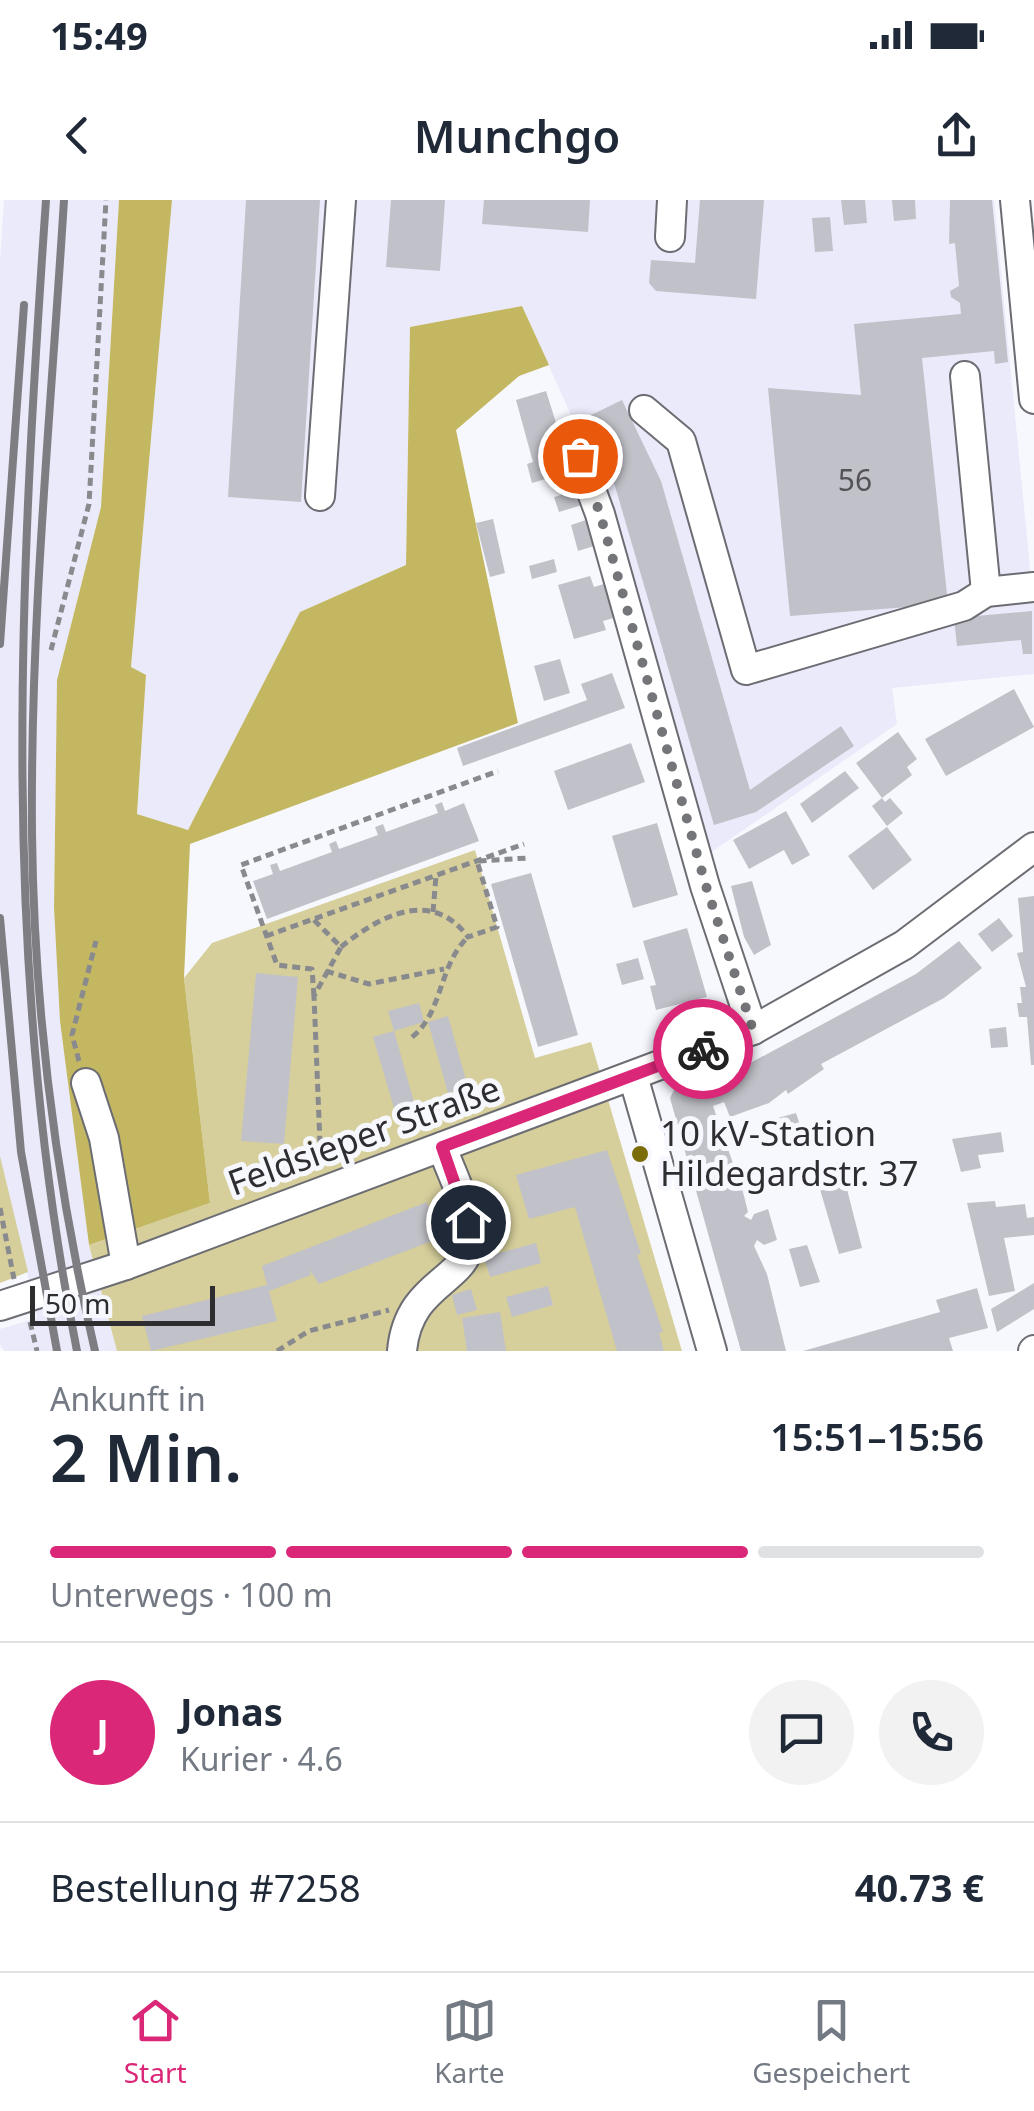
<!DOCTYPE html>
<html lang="de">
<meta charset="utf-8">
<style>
body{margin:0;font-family:"Noto Sans",sans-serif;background:#f2f2f3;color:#1f2937;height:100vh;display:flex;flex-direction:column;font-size:38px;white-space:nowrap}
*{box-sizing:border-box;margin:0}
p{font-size:32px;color:#747a83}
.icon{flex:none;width:55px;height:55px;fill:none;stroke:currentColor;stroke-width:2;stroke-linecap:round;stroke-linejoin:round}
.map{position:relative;height:1151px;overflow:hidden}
.sheet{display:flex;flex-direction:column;background:#fff;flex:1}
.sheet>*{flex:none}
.scale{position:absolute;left:30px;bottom:25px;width:185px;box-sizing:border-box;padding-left:10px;border:5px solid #2e2e31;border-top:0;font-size:28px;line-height:35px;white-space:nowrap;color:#2e2e31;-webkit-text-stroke:8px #f7f8fe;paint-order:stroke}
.pin{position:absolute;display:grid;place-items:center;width:85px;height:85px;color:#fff;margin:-42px;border:5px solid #fff;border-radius:50%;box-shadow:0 2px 10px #0007}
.courier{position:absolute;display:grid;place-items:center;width:100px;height:100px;margin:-50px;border:8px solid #db2777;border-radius:50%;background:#fff;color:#222;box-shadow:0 2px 12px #0007}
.headline em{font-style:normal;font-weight:600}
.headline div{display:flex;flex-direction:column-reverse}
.headline{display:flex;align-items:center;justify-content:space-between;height:170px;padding:0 50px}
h1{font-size:65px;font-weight:600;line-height:75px}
.bar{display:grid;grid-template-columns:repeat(4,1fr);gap:15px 10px;align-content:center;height:120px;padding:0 50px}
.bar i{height:12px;border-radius:8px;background:#e0e1e3}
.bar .current{background:#db2777}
.bar p{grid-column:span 4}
.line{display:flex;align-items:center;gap:25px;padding:0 50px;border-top:2px solid #e0e1e3}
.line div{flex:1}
.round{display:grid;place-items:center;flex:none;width:105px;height:105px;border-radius:52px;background:#f2f2f3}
.status{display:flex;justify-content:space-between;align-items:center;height:70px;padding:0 50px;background:#fff;direction:ltr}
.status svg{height:28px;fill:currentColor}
header{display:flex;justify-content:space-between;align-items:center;height:130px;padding:0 50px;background:#fff;font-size:45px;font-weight:600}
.menu{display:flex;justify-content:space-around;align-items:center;height:140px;border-top:2px solid #e0e1e3;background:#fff;font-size:28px;color:#747a83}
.menu a{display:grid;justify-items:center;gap:5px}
.menu .current{color:#db2777}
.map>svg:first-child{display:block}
.built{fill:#eaeafa}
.green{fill:#d6cf9b}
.forest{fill:#c4b762}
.building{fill:#c1c1c9}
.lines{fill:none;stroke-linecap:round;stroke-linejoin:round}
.minor-casing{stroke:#6c6c73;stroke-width:32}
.path{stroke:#898a8e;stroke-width:5;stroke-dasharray:8 5;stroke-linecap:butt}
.minor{stroke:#fff;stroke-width:28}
.rail{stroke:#7e7e82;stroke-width:8}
.done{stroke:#747579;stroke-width:10;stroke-dasharray:0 18}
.route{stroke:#db2777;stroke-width:12}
.poi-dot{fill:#7a6d09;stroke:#f7f8fe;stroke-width:4}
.labels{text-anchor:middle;stroke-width:10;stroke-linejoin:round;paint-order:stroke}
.number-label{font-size:30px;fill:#535357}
.poi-label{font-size:35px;fill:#2e2e31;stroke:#f7f8fe;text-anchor:start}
.street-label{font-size:35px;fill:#2e2e31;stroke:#f7f8fe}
</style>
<div class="status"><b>15:49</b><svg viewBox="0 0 49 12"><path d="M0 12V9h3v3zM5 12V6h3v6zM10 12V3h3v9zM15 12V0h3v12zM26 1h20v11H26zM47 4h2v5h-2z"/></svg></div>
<header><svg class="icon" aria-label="back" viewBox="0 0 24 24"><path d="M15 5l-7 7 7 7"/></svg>Munchgo<svg class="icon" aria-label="share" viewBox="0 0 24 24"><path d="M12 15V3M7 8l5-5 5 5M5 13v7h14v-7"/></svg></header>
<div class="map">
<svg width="1034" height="1151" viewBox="0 0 1034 1151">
<rect width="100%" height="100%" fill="#f7f8fe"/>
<!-- built -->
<g class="built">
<polygon points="4,0 119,0 101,307 57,480 54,708 60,821 89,1045 117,1151 4,1151 0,1144 0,1129 37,1118 0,956 0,62"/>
<polygon points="172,0 994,0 1034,409 1034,474 892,488 897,524 710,653 607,295 522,106 410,127 406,365 300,412 188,630 137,614 146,476 131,467"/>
</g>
<!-- green -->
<g class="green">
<polygon points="475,650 535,858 591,842 682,1151 117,1151 89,1045 210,1003 184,778 212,743"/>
<polygon points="0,956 28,1072 0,1083"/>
</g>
<!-- forest -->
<polygon class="forest" points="119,0 172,0 131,467 146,475 137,614 188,630 300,412 406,365 410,127 522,106 549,165 519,176 456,230 518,523 190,644 184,778 210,1003 89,1045 60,821 54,708 57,480 101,307"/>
<!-- building -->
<g class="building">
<polygon points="246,0 320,0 301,302 228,297"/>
<polygon points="391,0 445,0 440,71 386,67"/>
<polygon points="484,0 590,0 588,32 482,24"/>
<polygon points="700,0 764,0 756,99 656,91 649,83 651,60 695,63"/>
<polygon points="841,0 865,0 867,23 844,25"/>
<polygon points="892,0 915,0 916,19 894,21"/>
<polygon points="950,0 992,0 1008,162 995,164 994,151 922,158 948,404 790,416 768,188 861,195 854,124 961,114 960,103 951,97 950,91 959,86 955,43 949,44"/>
<polygon points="830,17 833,51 815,52 812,18"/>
<polygon points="546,191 582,305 559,312 554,297 561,295 556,276 532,283 527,264 533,262 516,200"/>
<polygon points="622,200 661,281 750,590 841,526 854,546 756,612 714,625 615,286 583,219"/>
<polygon points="493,319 505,373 490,377 476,323"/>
<polygon points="586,320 594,346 578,351 571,325"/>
<polygon points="554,359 557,372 532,379 529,366"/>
<polygon points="590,376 594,387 607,383 617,417 603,421 606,430 574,439 558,385"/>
<polygon points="1032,411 1032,454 1023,454 1021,440 957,446 954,418"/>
<polygon points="560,459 570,493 544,501 534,466"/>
<polygon points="612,473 625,508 463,566 457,548 587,500 581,484"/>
<polygon points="1014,489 1034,527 946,576 925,539"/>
<polygon points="898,532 917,559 907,567 912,575 882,598 856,563"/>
<polygon points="631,543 645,582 568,610 554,571"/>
<polygon points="845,571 859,588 812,623 800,604"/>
<polygon points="882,598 885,602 890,598 903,613 887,626 872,606"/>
<polygon points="442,602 445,611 464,603 479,641 267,719 253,681 273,674 270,665 277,663 280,671 332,652 329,644 336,641 339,649 378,635 375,627 383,624 386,632 413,622 438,613 435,605"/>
<polygon points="786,611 810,655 792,665 784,650 749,669 733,640"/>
<polygon points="657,623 678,695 633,708 612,636"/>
<polygon points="887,627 912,660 873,690 848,656"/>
<polygon points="531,673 578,835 538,847 491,684"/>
<polygon points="752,681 771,745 754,755 744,737 731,686"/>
<polygon points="1034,696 1034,865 1031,865 1027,817 1019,817 1017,803 1022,803 1020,787 1026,787 1017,753 1023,752 1018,698"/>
<polygon points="999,718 1013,736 992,752 978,734"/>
<polygon points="687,728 707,797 656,810 650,786 656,785 643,741"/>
<polygon points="959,741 982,768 944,798 821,864 824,869 788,894 786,890 769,903 730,917 724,902 713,906 743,992 748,1012 744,1016 751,1020 754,1014 768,1009 777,1040 764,1045 757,1040 754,1046 767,1074 786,1151 741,1151 670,898 674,890 752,862 916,774"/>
<polygon points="638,758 644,779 622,785 616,764"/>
<polygon points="256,773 298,777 284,944 241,941"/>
<polygon points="419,803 424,822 394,831 388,811"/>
<polygon points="448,816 468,887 448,893 428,822"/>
<polygon points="1006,827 1008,847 991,848 989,829"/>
<polygon points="394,831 414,902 394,908 373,837"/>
<polygon points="796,913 802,931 772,939 771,935 779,932 774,919"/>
<polygon points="1001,932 1004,952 978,955 981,968 961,972 952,939"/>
<polygon points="607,950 641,1054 637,1055 663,1132 659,1133 664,1151 617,1151 575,1007 529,1019 516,975"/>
<polygon points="840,962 862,1048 839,1054 814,969"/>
<polygon points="995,1001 996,1007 1025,1004 1027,1018 1034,1017 1034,1035 1004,1038 1015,1091 989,1096 967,1003"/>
<polygon points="427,1002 440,1038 319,1084 309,1069 311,1075 269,1091 277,1121 151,1151 142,1116 267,1085 262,1066"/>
<polygon points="536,1043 541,1063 490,1077 484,1057"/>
<polygon points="807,1045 820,1082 800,1087 789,1049"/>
<polygon points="1034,1083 1034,1109 997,1132 991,1109"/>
<polygon points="548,1086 553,1105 512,1117 506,1097"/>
<polygon points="977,1088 988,1128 949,1138 953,1151 803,1151 940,1112 936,1100"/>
<polygon points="471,1089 477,1110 457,1115 452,1095"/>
<polygon points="500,1112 506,1151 467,1151 462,1118"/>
</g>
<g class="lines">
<!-- minor casing -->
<g class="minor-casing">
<g id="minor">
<polyline points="1015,0 1034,199"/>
<polyline points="670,37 672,0"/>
<polyline points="965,176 986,392"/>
<polyline points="644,210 681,241 746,470 964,406 986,392 1034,387"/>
<polyline points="579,257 600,314 705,686 753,830"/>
<polyline points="320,296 341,0"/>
<polyline points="633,876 712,1151"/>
<polyline points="86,883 104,938 126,1065"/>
<polyline points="0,1106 126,1065 753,830 904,745 1034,647"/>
<path d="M 402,1151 C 408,1083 465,1082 469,1044 C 473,1012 452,976 442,947"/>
<polyline points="1033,1151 1034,1150"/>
</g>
</g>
<!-- path -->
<g class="path">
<polyline points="51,450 89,304 106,0"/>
<polyline points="433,712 436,676"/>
<polyline points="314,720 341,747 314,796 321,968"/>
<polyline points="266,736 524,644"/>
<path d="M 341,747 C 378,717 431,687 468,737 L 497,727 L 477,661 L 528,658"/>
<polyline points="326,771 369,784 444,769"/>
<polyline points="314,796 312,769 277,765 241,665 498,571"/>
<path d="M 412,837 C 443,813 438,766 468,737"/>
<polyline points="79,861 72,835 96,741"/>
<polyline points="0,1008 14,1079"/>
<polyline points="30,1122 37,1151"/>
<polyline points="277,1151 309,1131 389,1110"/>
</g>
<!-- minor -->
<use href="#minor" class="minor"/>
<!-- rail -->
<g class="rail">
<path d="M 46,0 C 19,388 0,767 77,1151"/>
<path d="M 64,0 C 51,211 30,422 32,634 C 34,807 56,983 95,1151"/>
<polyline points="0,444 24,105"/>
<polyline points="0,718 21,952 57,1151"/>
</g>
</g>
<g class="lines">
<!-- done -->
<polyline class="done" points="580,256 600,314 706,686 753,830 703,849"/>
<!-- route -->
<polyline class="route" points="468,1022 442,947 703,849"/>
</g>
<!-- markers -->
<circle class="poi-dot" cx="640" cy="954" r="10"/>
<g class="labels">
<!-- number labels -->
<g class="number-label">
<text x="855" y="291">56</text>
</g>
<!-- poi labels -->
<g class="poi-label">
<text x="660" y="946">10 kV-Station<tspan x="660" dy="40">Hildegardstr. 37</tspan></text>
</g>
<!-- street labels -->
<g class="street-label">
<text transform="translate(364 936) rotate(-20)" y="12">Feldsieper Straße</text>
</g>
</g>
</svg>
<div class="scale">50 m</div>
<div class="pin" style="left:580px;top:256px;background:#ea580c"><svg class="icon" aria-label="bag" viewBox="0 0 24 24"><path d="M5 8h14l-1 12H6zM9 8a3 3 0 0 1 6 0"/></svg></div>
<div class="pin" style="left:468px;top:1022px;background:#1f2937"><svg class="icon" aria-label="home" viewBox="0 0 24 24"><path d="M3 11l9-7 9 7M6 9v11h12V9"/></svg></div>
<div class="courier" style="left:703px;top:849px"><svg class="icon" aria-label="bike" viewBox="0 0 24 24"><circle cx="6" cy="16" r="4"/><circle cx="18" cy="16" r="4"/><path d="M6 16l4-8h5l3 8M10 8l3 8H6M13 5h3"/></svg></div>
</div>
<section class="sheet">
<div class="headline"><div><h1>2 Min.</h1><p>Ankunft in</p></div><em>15:51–15:56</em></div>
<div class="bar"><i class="current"></i><i class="current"></i><i class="current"></i><i></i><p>Unterwegs · 100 m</p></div>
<div class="line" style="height:180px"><b class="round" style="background:#db2777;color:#fff">J</b><div><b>Jonas</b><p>Kurier · 4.6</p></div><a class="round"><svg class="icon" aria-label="chat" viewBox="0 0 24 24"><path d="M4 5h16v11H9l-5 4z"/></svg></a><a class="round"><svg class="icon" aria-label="phone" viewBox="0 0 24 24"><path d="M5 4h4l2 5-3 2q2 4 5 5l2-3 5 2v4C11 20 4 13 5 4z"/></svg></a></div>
<div class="line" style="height:130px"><div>Bestellung #7258</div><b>40.73 €</b></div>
</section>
<nav class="menu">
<a class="current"><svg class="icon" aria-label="home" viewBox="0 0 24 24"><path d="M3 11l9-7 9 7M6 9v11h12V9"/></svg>Start</a>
<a><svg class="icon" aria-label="map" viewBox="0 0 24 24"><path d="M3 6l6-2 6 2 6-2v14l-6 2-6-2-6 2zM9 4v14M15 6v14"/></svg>Karte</a>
<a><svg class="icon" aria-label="saved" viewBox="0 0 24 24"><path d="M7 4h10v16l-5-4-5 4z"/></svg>Gespeichert</a>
</nav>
